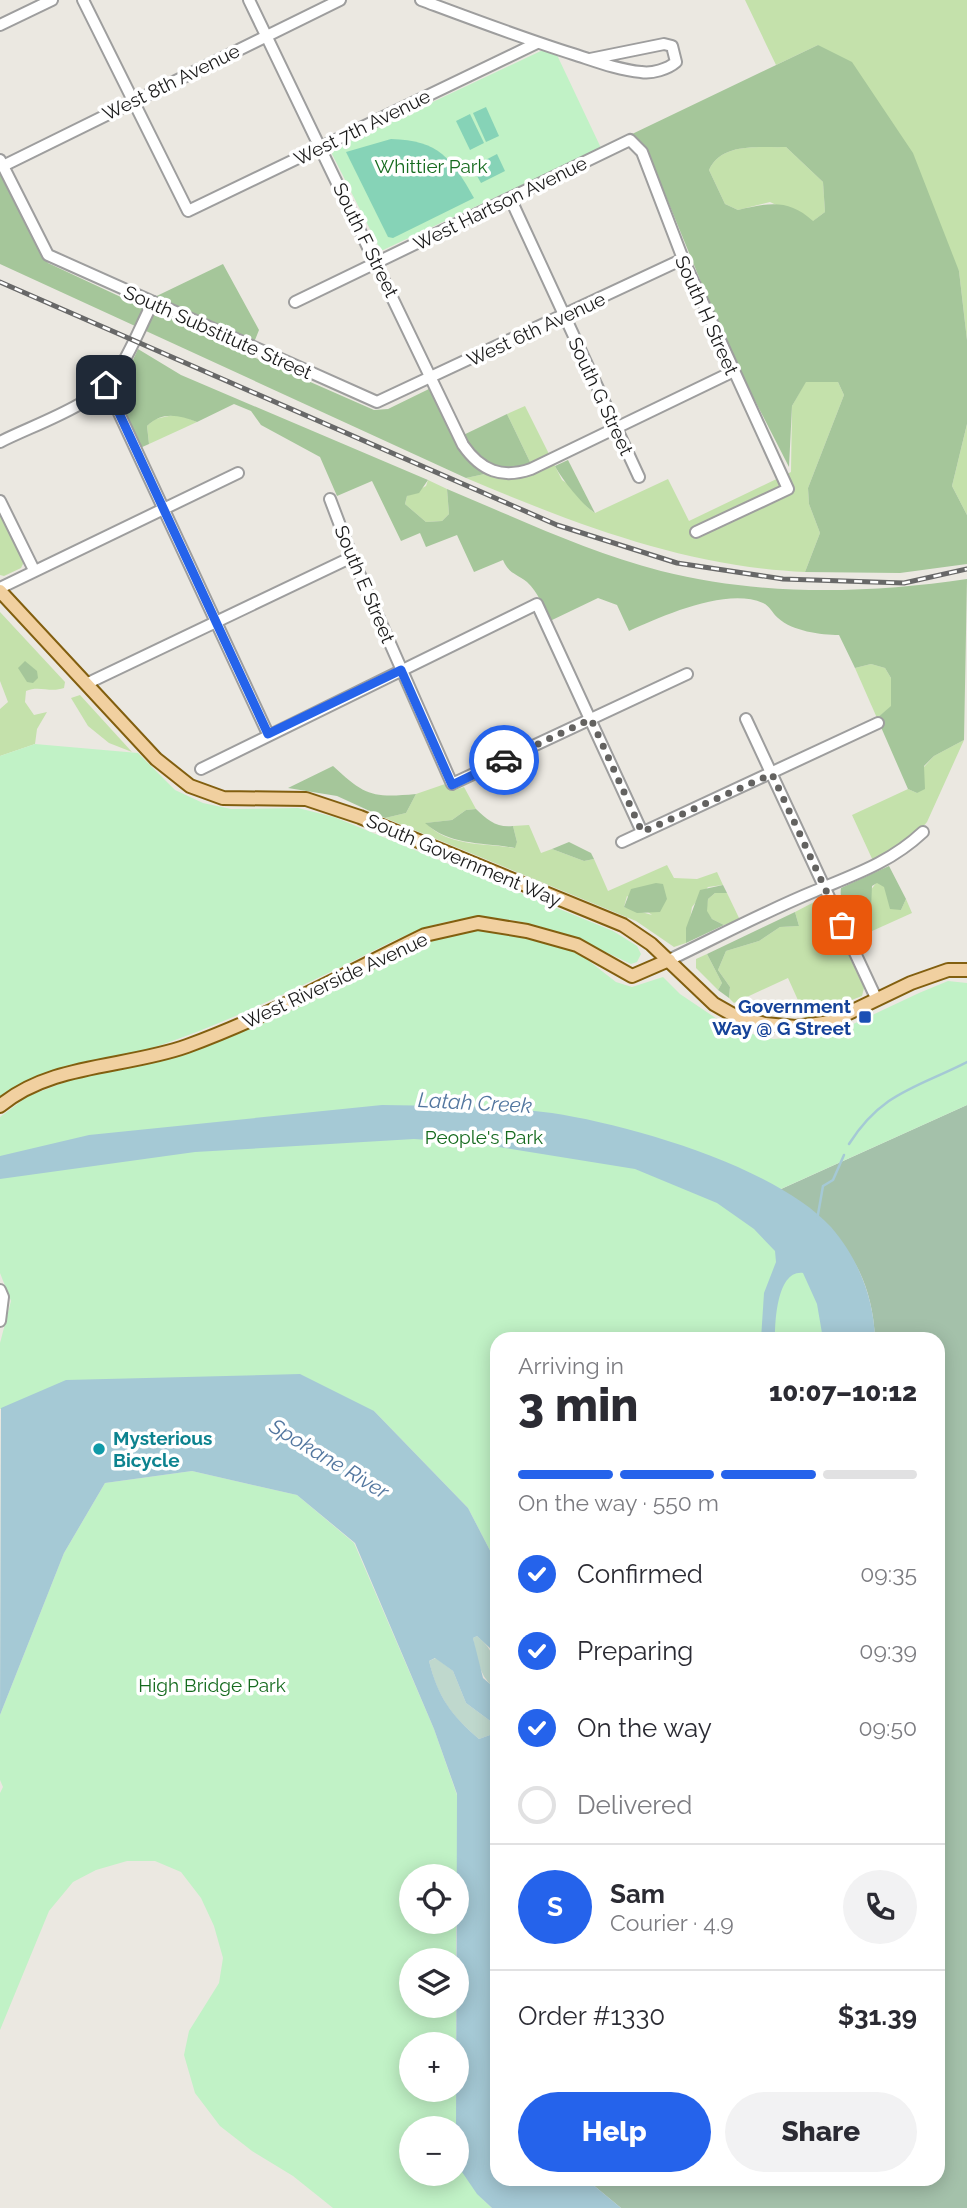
<!DOCTYPE html>
<meta charset="utf-8">
<style>
body{margin:0;font-family:Raleway,sans-serif;background:#f2f2f3;color:#2b2b33;height:100vh;display:flex;flex-direction:column;font-size:26px;white-space:nowrap}
*{box-sizing:border-box;margin:0}
p{font-size:23px;color:#7c7c81}
.icon{flex:none;width:38px;height:38px;fill:none;stroke:currentColor;stroke-width:2;stroke-linecap:round;stroke-linejoin:round}
.map{position:relative;flex:1;overflow:hidden}
.details{position:absolute;left:490px;top:1332px;width:455px;height:854px;display:flex;flex-direction:column;background:#fff;border-radius:21px;box-shadow:0 4px 18px #0003}
.details>*{flex:none}
.tools{position:absolute;left:399px;top:1864px;display:grid;gap:14px}
.tools a{display:grid;place-items:center;width:70px;height:70px;border-radius:50%;background:#fff;box-shadow:0 4px 18px #0003;font-size:35px}
.pin{position:absolute;display:grid;place-items:center;width:60px;height:60px;color:#fff;margin:-30px;border-radius:14px;box-shadow:0 4px 10px #0006}
.courier{position:absolute;display:grid;place-items:center;width:70px;height:70px;margin:-35px;border:5px solid #2563eb;border-radius:50%;background:#fff;color:#222;box-shadow:0 2px 9px #0007}
.headline em{font-style:normal;font-weight:800}
.headline div{display:flex;flex-direction:column-reverse}
.headline{display:flex;align-items:center;justify-content:space-between;height:119px;padding:0 28px}
h1{font-size:46px;font-weight:800;line-height:52px}
.bar{display:grid;grid-template-columns:repeat(4,1fr);gap:10px 7px;align-content:center;height:84px;padding:0 28px}
.bar i{height:9px;border-radius:5px;background:#e1e1e2}
.bar .selected{background:#2563eb}
.bar p{grid-column:span 4}
.line{display:flex;align-items:center;gap:18px;padding:0 28px;border-top:2px solid #e1e1e2}
.line div{flex:1}
.round{display:grid;place-items:center;flex:none;width:74px;height:74px;border-radius:37px;background:#f2f2f3}
ol{padding:0 28px;list-style:none}
li{display:flex;align-items:center;gap:21px;height:77px}
li p{margin-inline-start:auto}
li .icon{padding:7px;border-radius:50%;background:#2563eb;color:#fff;stroke-width:4}
li:last-child{color:#7c7c81}
li i{width:38px;height:38px;border:4px solid #e1e1e2;border-radius:50%}
.button{display:flex;gap:14px;margin-top:auto;padding:14px 28px}
.button a{flex:1;height:80px;border-radius:42px;background:#2563eb;color:#fff;font-size:28px;font-weight:800;line-height:80px;text-align:center}
.button a+a{background:#f2f2f3;color:#2b2b33}
.map>svg:first-child{display:block}
.grass{fill:#c4e1ab;fill-rule:evenodd}
.forest{fill:#a5c69a;fill-rule:evenodd}
.wetland{fill:#bfd8cd}
.cemetery{fill:#a4c1aa}
.park{fill:#c1f2c6}
.pitch{fill:#86d3b7}
.water{fill:#a5c9d5;fill-rule:evenodd}
.lines{fill:none;stroke-linecap:round;stroke-linejoin:round}
.stream{stroke:#a5c9d5;stroke-width:2.5}
.minor-casing{stroke:#9e9e9e;stroke-width:14}
.major-casing{stroke:#825f0f;stroke-width:16}
.minor{stroke:#fff;stroke-width:10}
.major{stroke:#f1d0a0;stroke-width:12}
.rail-casing{stroke:#686868;stroke-width:5}
.rail{stroke:#fff;stroke-width:2.5;stroke-dasharray:8;stroke-linecap:butt}
.done{stroke:#636260;stroke-width:7;stroke-dasharray:0 12.6}
.route{stroke:#2563eb;stroke-width:9}
.transit-dot{fill:#1a4fb4;stroke:#fff;stroke-width:2.5}
.culture-dot{fill:#0f9aa8;stroke:#fff;stroke-width:2.5}
.labels{text-anchor:middle;stroke-width:7;stroke-linejoin:round;paint-order:stroke}
.street-label{font-size:19px;fill:#1a1a1a;stroke:#fff}
.park-label{font-size:19px;fill:#166b1f;stroke:#fff}
.transit-label{font-size:19px;font-weight:bold;fill:#164399;stroke:#fff;text-anchor:end}
.culture-label{font-size:19px;font-weight:bold;fill:#0d838f;stroke:#fff;text-anchor:start}
.water-label{font-size:21px;font-style:italic;fill:#52769f;stroke:#fff}
</style>
<div class="map">
<svg width="967" height="2208" viewBox="0 0 967 2208">
<rect width="100%" height="100%" fill="#ebe8e1"/>
<!-- grass -->
<g class="grass">
<polygon points="745,0 967,0 967,340 959,271 818,45 776,65"/>
<path d="M 786,147 L 823,182 L 825,212 L 812,222 L 770,202 L 738,210 L 725,204 L 709,170 C 722,142 759,148 786,147 Z"/>
<path d="M 806,381 L 838,382 L 844,395 L 808,488 L 809,504 L 820,533 L 805,572 C 686,567 575,524 466,478 L 531,464 L 507,414 L 525,406 L 562,480 C 576,487 581,505 595,513 L 668,479 L 689,521 L 791,472 L 792,406 Z"/>
<polygon points="178,414 197,422 149,444 147,426 155,419"/>
<polygon points="967,424 967,515 952,486"/>
<polygon points="428,480 447,489 449,514 442,521 426,522 405,504 407,496 426,486"/>
<polygon points="0,513 25,560 21,568 4,576 0,575"/>
<path d="M 0,612 L 65,682 L 64,688 C 50,693 39,685 26,691 L 25,702 L 34,715 L 47,712 L 37,729 L 35,744 L 0,756 L 0,709 L 8,702 L 0,681 Z"/>
<polygon points="871,664 885,668 891,678 892,706 877,718 855,668"/>
<polygon points="80,695 132,752 109,743 88,726 71,698"/>
<polygon points="964,740 927,822 916,835 874,863 852,815 908,789 917,793 924,767 934,756"/>
<path d="M 448,783 L 452,791 L 464,787 L 476,809 L 466,810 L 452,820 L 426,823 C 448,847 485,843 514,848 L 517,842 L 513,826 L 529,825 L 541,853 L 552,849 L 584,861 L 594,859 L 608,891 L 667,865 L 674,878 L 697,879 L 717,872 L 723,885 L 708,887 L 692,907 L 686,943 L 674,947 L 636,921 L 385,818 L 406,813 L 416,794 ZM 627,896 L 652,915 L 624,907 Z"/>
<polygon points="877,882 884,886 901,910 906,899 912,913 861,936 848,911 852,914"/>
<polygon points="715,893 727,893 740,920 724,925 712,919 706,911 708,899"/>
<polygon points="818,900 825,904 864,988 862,996 806,1018 788,978 734,1003 729,998 730,987 718,970 726,951 759,941 780,927 799,926 795,912"/>
<polygon points="707,954 722,983 718,990 696,968 696,959"/>
</g>
<!-- forest -->
<g class="forest">
<path d="M 818,45 L 852,62 L 913,153 L 959,271 L 967,340 L 967,424 L 952,486 L 967,515 L 967,564 L 900,573 L 805,572 L 820,533 L 809,504 L 808,488 L 844,395 L 838,382 L 806,382 L 792,406 L 789,467 L 728,348 L 649,155 L 630,135 ZM 786,147 L 823,182 L 825,212 L 813,221 C 788,198 768,203 738,210 L 725,204 L 709,170 C 722,142 759,148 786,147 Z"/>
<polygon points="0,174 48,263 138,305 223,264 259,330 249,355 374,410 388,409 431,388 455,439 507,414 531,464 466,478 0,264"/>
<path d="M 138,349 L 181,375 L 428,480 L 419,493 L 407,496 L 405,504 L 426,522 L 442,521 L 449,514 L 447,489 C 517,518 587,552 661,571 C 761,596 865,594 967,579 L 964,740 L 934,756 L 924,766 L 925,789 L 917,793 L 908,789 L 877,718 L 891,706 L 891,678 L 885,668 L 871,664 L 855,668 L 839,635 C 821,635 792,631 778,618 C 772,613 770,606 763,603 C 726,587 663,616 629,631 L 617,605 L 598,598 L 550,621 C 544,608 538,592 527,582 C 516,573 509,574 503,560 L 474,572 L 457,535 L 426,547 L 420,533 L 401,541 L 372,481 L 337,496 L 320,457 L 261,425 L 251,411 L 234,404 L 197,422 C 179,415 162,411 147,426 L 149,444 L 140,448 L 118,392 Z"/>
<path d="M 568,460 L 595,513 C 583,506 561,478 555,466 Z"/>
<polygon points="25,661 37,671 38,678 33,683 27,682 18,668"/>
<path d="M 333,766 C 365,796 373,798 416,794 L 406,813 L 385,818 L 337,796 L 288,788 Z"/>
<path d="M 476,809 C 487,820 497,828 513,826 L 517,842 L 515,848 C 483,842 450,846 425,823 L 452,820 L 466,810 Z"/>
<polygon points="569,842 591,853 594,859 584,861 552,849"/>
<path d="M 889,866 L 906,899 L 901,910 L 890,909 L 884,887 L 877,883 L 872,886 L 871,909 C 856,922 838,907 841,888 Z"/>
<polygon points="656,883 663,884 667,899 660,912 637,913 624,907 631,889"/>
<polygon points="723,885 727,893 715,893 708,899 707,911 712,919 724,925 686,943 686,928 700,890"/>
<polygon points="795,912 799,926 780,927 759,941 726,951 718,970 730,987 729,998 718,990 722,983 707,954"/>
</g>
<!-- wetland -->
<g class="wetland">
<path d="M 477,1636 C 491,1648 494,1654 492,1672 L 497,1677 L 497,1690 C 479,1677 477,1659 473,1638 Z"/>
<path d="M 436,1658 L 453,1671 L 466,1703 L 493,1723 L 490,1735 L 479,1739 C 451,1715 438,1698 429,1661 Z"/>
</g>
<!-- cemetery -->
<path class="cemetery" d="M 967,1105 L 967,2208 L 621,2208 L 586,2179 L 938,2179 L 938,1339 L 875,1339 C 872,1267 837,1227 779,1190 Z"/>
<!-- park -->
<g class="park">
<polygon points="543,50 557,55 601,148 381,251 332,154 333,149"/>
<path d="M 35,744 L 138,753 L 175,790 L 203,803 L 231,809 L 298,808 L 334,817 L 613,931 L 637,946 L 641,954 L 637,962 L 631,964 C 584,942 529,915 475,918 C 425,920 385,946 341,967 C 282,995 223,1024 161,1045 C 103,1064 54,1062 0,1097 L 0,756 Z"/>
<polygon points="477,927 576,951 616,982 632,987 663,977 680,994 732,1029 773,1039 832,1034 919,993 948,981 967,983 967,1105 754,1201 858,1339 497,1339 497,1564 468,1508 374,1411 0,1409 0,1343 11,1301 0,1273 0,1117 28,1096 79,1077 167,1058 430,939"/>
<path d="M 192,1471 L 297,1495 L 354,1543 L 434,1729 L 457,1795 L 457,1876 L 411,1876 L 411,1922 L 456,1922 L 456,1960 L 411,1960 L 411,2006 L 456,2006 L 456,2044 L 411,2044 L 411,2090 L 456,2090 L 456,2128 L 411,2128 L 411,2174 L 457,2174 L 457,2150 C 463,2175 473,2191 492,2208 L 333,2208 L 293,2176 L 252,2151 L 220,2126 L 195,2093 L 184,2055 L 189,2031 L 219,1983 L 223,1958 L 214,1926 L 201,1898 L 181,1872 L 155,1861 L 127,1861 L 96,1870 L 73,1882 L 49,1911 L 0,2030 L 0,1793 L 3,1787 L 0,1780 L 0,1715 L 64,1553 L 105,1483 Z"/>
</g>
<!-- pitch -->
<g class="pitch">
<polygon points="486,107 499,136 486,142 473,113"/>
<polygon points="470,114 484,143 470,150 456,121"/>
<path d="M 391,139 C 439,140 452,159 474,198 L 393,238 L 388,237 L 346,152 Z"/>
<polygon points="497,154 505,171 481,183 472,167"/>
</g>
<!-- water -->
<g class="water">
<path d="M 382,1105 C 438,1106 496,1105 552,1113 C 631,1125 776,1167 831,1227 C 858,1258 874,1298 875,1339 L 823,1339 L 817,1304 L 803,1273 C 777,1270 775,1321 775,1339 L 761,1339 L 764,1293 L 776,1262 L 775,1251 L 754,1229 L 717,1203 L 635,1169 L 474,1143 L 414,1139 L 195,1152 L 0,1179 L 0,1156 L 89,1135 Z"/>
<path d="M 300,1374 L 374,1411 L 468,1508 L 497,1564 L 497,1677 L 490,1665 L 494,1656 L 490,1648 L 477,1636 L 473,1638 L 483,1678 L 497,1690 L 497,2179 L 586,2179 L 621,2208 L 492,2208 L 477,2194 L 462,2172 L 456,2128 L 457,1794 L 434,1729 L 355,1543 L 297,1495 L 192,1471 L 105,1483 L 64,1553 L 0,1715 L 1,1408 L 66,1380 ZM 435,1658 L 453,1671 L 466,1703 L 493,1723 L 490,1735 L 479,1739 C 451,1715 438,1697 429,1661 Z"/>
</g>
<g class="lines">
<!-- stream -->
<g class="stream">
<path d="M 849,1144 C 882,1092 916,1088 967,1062"/>
<polyline points="817,1220 823,1186 833,1180 844,1155"/>
</g>
<!-- minor casing -->
<g class="minor-casing">
<g id="minor">
<polyline points="83,0 188,211 537,43"/>
<path d="M 249,0 L 463,445 C 481,471 502,479 531,469 L 732,372"/>
<path d="M 421,0 C 472,19 522,38 573,54 C 595,61 618,70 641,72 C 652,74 668,69 676,62 L 672,46 L 664,44 L 590,59"/>
<polyline points="0,25 52,0"/>
<polyline points="0,160 48,255 377,402 683,259"/>
<polyline points="3,166 340,0"/>
<polyline points="511,200 639,477"/>
<polyline points="295,302 630,140 642,152 683,259 788,489 696,532"/>
<polyline points="106,385 268,734"/>
<path d="M 0,442 C 33,425 95,405 116,374 C 131,352 141,325 153,302"/>
<polyline points="330,499 352,557 452,784 687,674"/>
<polyline points="0,501 34,570"/>
<polyline points="0,588 238,473"/>
<polyline points="86,684 352,557"/>
<polyline points="746,719 877,1000"/>
<polyline points="201,769 537,604 642,832"/>
<polyline points="622,842 878,723"/>
<path d="M 669,960 C 717,937 766,911 815,891 C 856,874 891,862 923,832"/>
<polyline points="0,1290 3,1297 0,1321"/>
</g>
</g>
<!-- major casing -->
<g class="major-casing">
<g id="major">
<polyline points="0,591 156,759 190,786 223,798 306,799 360,817 623,925 651,944 714,1004 737,1017 765,1024 796,1027 830,1022 911,983 948,970 967,970"/>
<path d="M 0,1106 C 51,1063 126,1068 187,1046 C 269,1016 347,973 425,935 L 478,923 L 527,931 L 577,945 L 632,976 L 669,960"/>
</g>
</g>
<!-- minor -->
<use href="#minor" class="minor"/>
<!-- major -->
<use href="#major" class="major"/>
<!-- rail casing -->
<g class="rail-casing">
<polyline id="rail" points="0,282 557,525 677,563 783,579 904,583 967,569"/>
</g>
<!-- rail -->
<use href="#rail" class="rail"/>
</g>
<g class="lines">
<!-- done -->
<polyline class="done" points="504,760 591,719 642,832 772,774 842,925"/>
<!-- route -->
<polyline class="route" points="106,385 268,734 401,670 452,785 504,760"/>
</g>
<!-- markers -->
<rect class="transit-dot" x="858" y="1010" width="14" height="14" rx="3.5"/>
<circle class="culture-dot" cx="99" cy="1449" r="7"/>
<g class="labels">
<!-- street labels -->
<g class="street-label">
<text transform="translate(171 82) rotate(-26)" y="7">West 8th Avenue</text>
<text transform="translate(362 127) rotate(-26)" y="7">West 7th Avenue</text>
<text transform="translate(500 203) rotate(-26)" y="7">West Hartson Avenue</text>
<text transform="translate(366 240) rotate(64)" y="7">South F Street</text>
<text transform="translate(707 315) rotate(66)" y="7">South H Street</text>
<text transform="translate(536 329) rotate(-25)" y="7">West 6th Avenue</text>
<text transform="translate(218 332) rotate(24)" y="7">South Substitute Street</text>
<text transform="translate(601 396) rotate(65)" y="7">South G Street</text>
<text transform="translate(365 584) rotate(67)" y="7">South E Street</text>
<text transform="translate(464 860) rotate(23)" y="7">South Government Way</text>
<text transform="translate(335 980) rotate(-25)" y="7">West Riverside Avenue</text>
</g>
<!-- park labels -->
<g class="park-label">
<text x="431" y="173">Whittier Park</text>
<text x="484" y="1144">People's Park</text>
<text x="212" y="1692">High Bridge Park</text>
</g>
<!-- transit labels -->
<g class="transit-label">
<text x="851" y="1013">Government<tspan x="851" dy="22">Way @ G Street</tspan></text>
</g>
<!-- culture labels -->
<g class="culture-label">
<text x="113" y="1445">Mysterious<tspan x="113" dy="22">Bicycle</tspan></text>
</g>
<!-- water labels -->
<g class="water-label">
<text transform="translate(475 1103) rotate(3)" y="7">Latah Creek</text>
<text transform="translate(329 1459) rotate(31)" y="7">Spokane River</text>
</g>
</g>
</svg>
<div class="tools">
<a><svg class="icon" aria-label="locate" viewBox="0 0 24 24"><circle cx="12" cy="12" r="6"/><path d="M12 2v4M12 18v4M2 12h4M18 12h4"/></svg></a>
<a><svg class="icon" aria-label="layers" viewBox="0 0 24 24"><path d="M12 4l9 5-9 5-9-5zM3 14l9 5 9-5"/></svg></a>
<a>+</a>
<a>−</a>
</div>
<div class="pin" style="left:842px;top:925px;background:#ea580c"><svg class="icon" aria-label="bag" viewBox="0 0 24 24"><path d="M5 8h14l-1 12H6zM9 8a3 3 0 0 1 6 0"/></svg></div>
<div class="pin" style="left:106px;top:385px;background:#1f2937"><svg class="icon" aria-label="home" viewBox="0 0 24 24"><path d="M3 11l9-7 9 7M6 9v11h12V9"/></svg></div>
<div class="courier" style="left:504px;top:760px"><svg class="icon" aria-label="car" viewBox="0 0 24 24"><path d="M5 17H2v-5l4-1 3-4h7l3 4 3 1v5h-3M9 17h6M6 11h13"/><circle cx="7" cy="17" r="2"/><circle cx="17" cy="17" r="2"/></svg></div>
<section class="details">
<div class="headline"><div><h1>3 min</h1><p>Arriving in</p></div><em>10:07–10:12</em></div>
<div class="bar"><i class="selected"></i><i class="selected"></i><i class="selected"></i><i></i><p>On the way · 550 m</p></div>
<ol>
<li><svg class="icon" aria-label="check" viewBox="0 0 24 24"><path d="M5 12l5 5 9-10"/></svg>Confirmed<p>09:35</p></li>
<li><svg class="icon" aria-label="check" viewBox="0 0 24 24"><path d="M5 12l5 5 9-10"/></svg>Preparing<p>09:39</p></li>
<li><svg class="icon" aria-label="check" viewBox="0 0 24 24"><path d="M5 12l5 5 9-10"/></svg>On the way<p>09:50</p></li>
<li><i></i>Delivered</li>
</ol>
<div class="line" style="height:126px"><b class="round" style="background:#2563eb;color:#fff">S</b><div><b>Sam</b><p>Courier · 4.9</p></div><a class="round"><svg class="icon" aria-label="phone" viewBox="0 0 24 24"><path d="M5 4h4l2 5-3 2q2 4 5 5l2-3 5 2v4C11 20 4 13 5 4z"/></svg></a></div>
<div class="line" style="height:91px"><div>Order #1330</div><b>$31.39</b></div>
<div class="button"><a>Help</a><a>Share</a></div>
</section>
</div>
